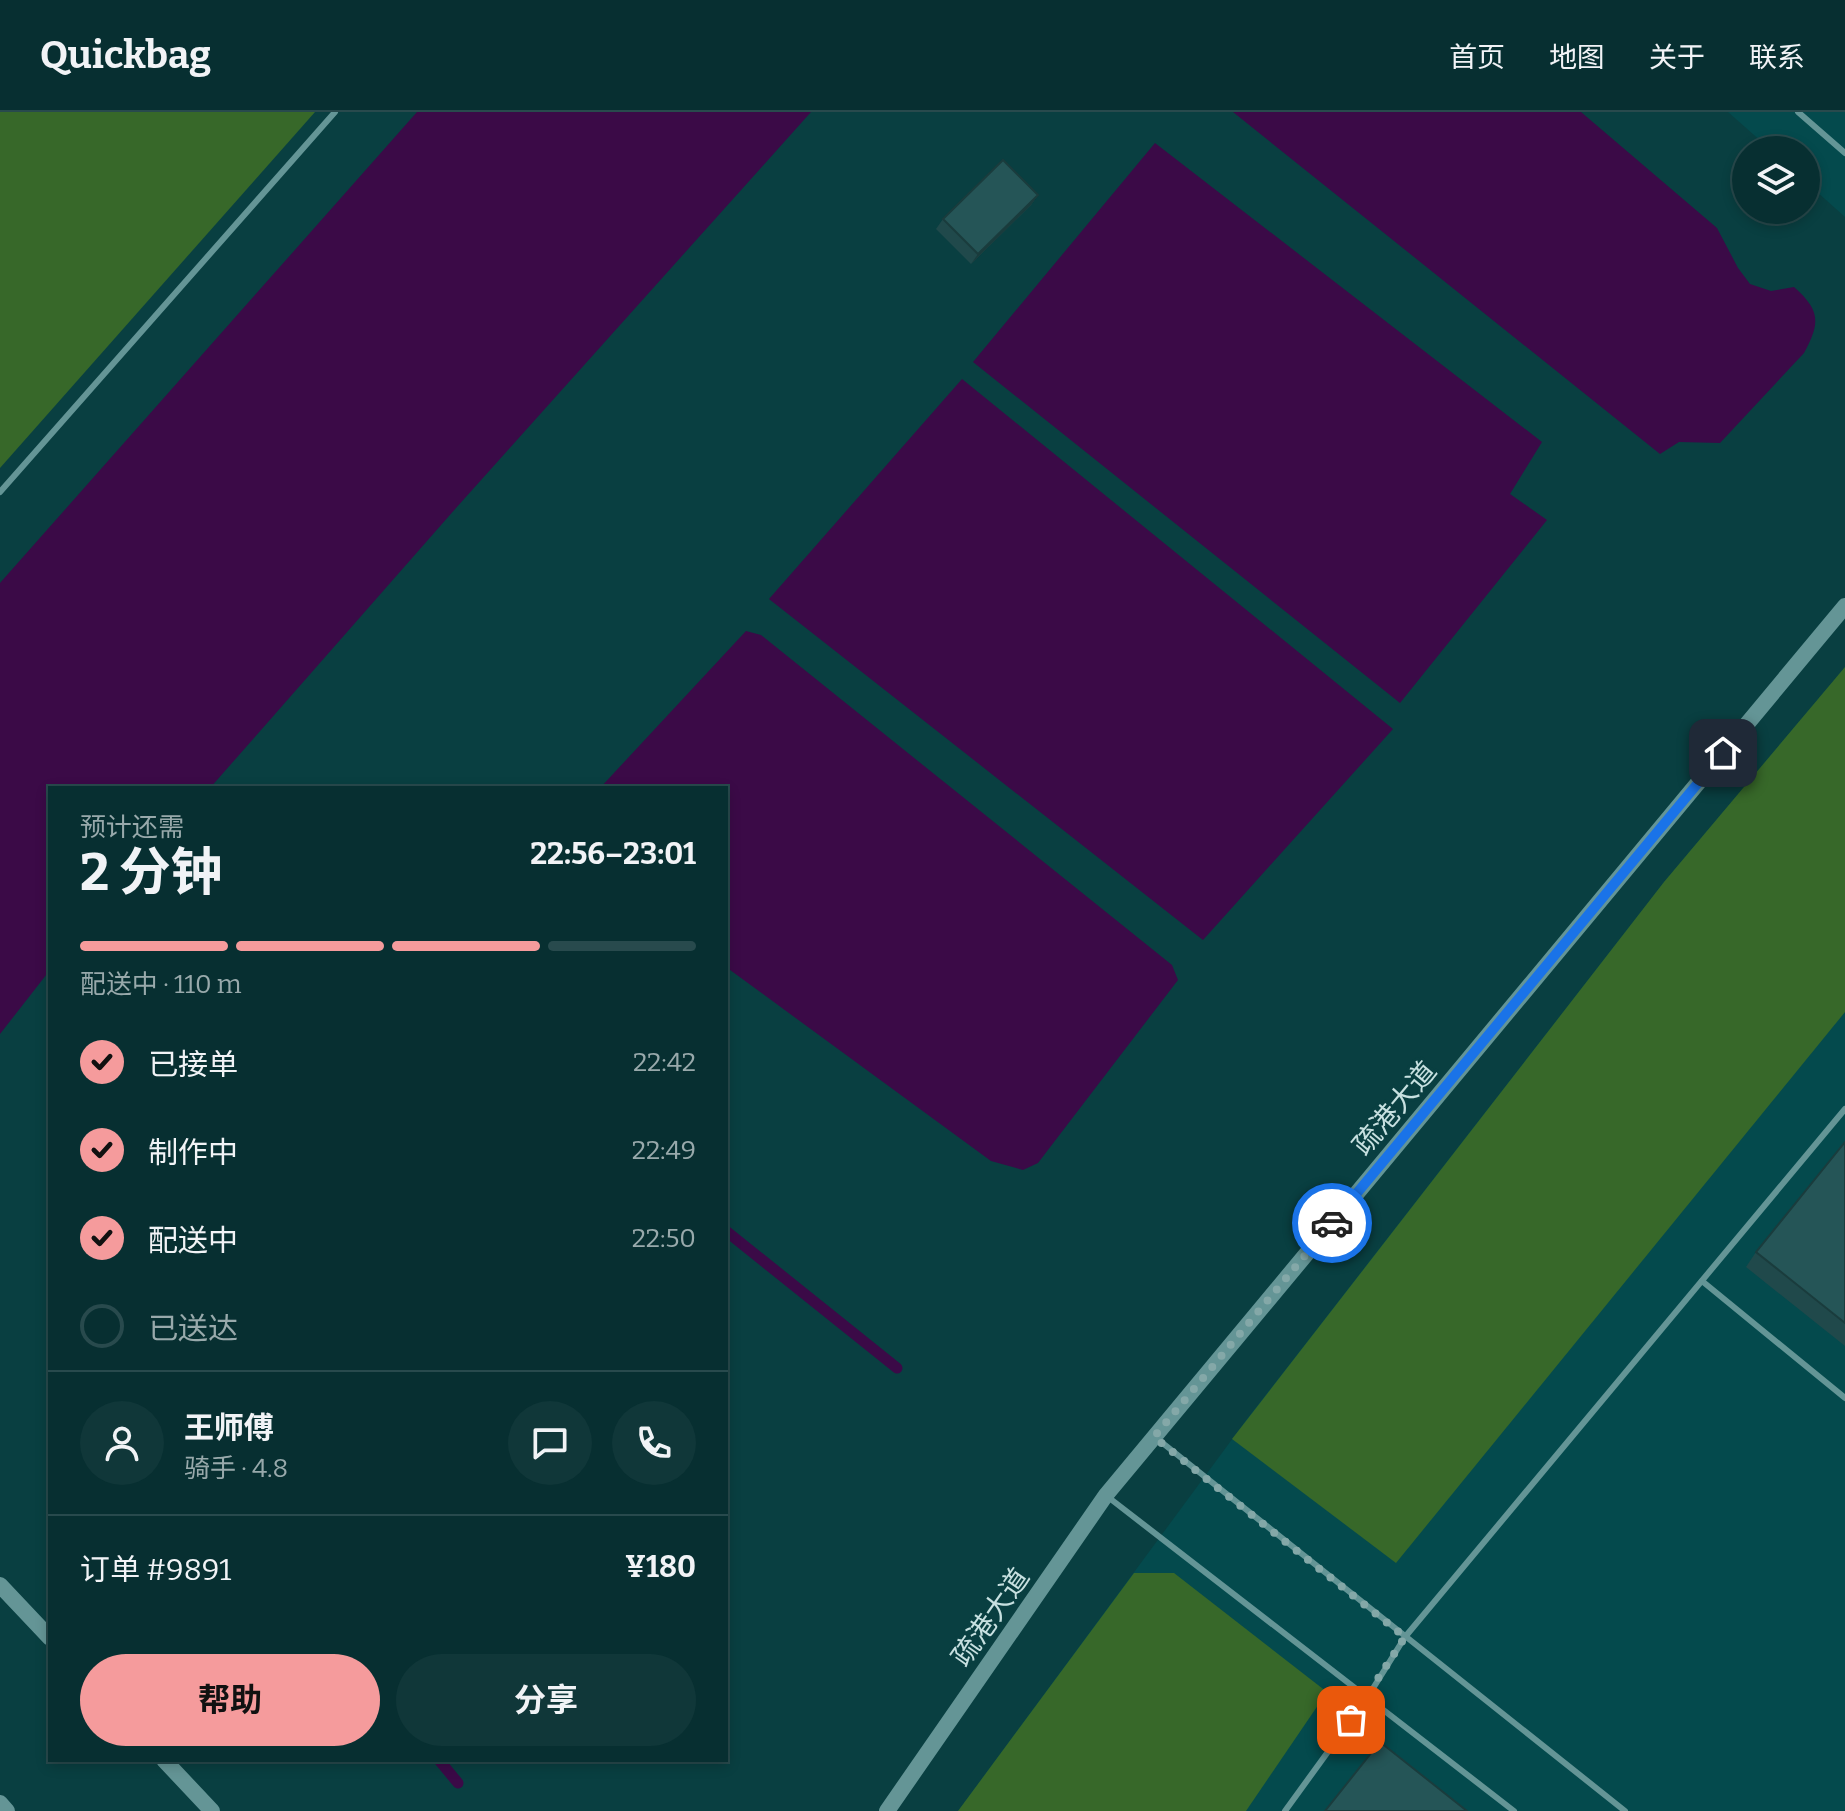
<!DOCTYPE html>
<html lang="zh">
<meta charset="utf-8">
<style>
body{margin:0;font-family:Bitter,"Noto Sans SC",serif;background:#103739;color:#f1f3f6;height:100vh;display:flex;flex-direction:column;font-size:30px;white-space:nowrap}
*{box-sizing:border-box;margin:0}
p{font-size:26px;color:#98a9ab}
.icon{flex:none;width:44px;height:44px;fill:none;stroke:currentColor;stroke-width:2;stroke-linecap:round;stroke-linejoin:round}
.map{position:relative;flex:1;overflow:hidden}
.panel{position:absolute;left:48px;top:674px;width:680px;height:976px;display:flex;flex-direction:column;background:#072f31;border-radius:0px;box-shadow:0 4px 12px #0003,0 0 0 2px #284a4d}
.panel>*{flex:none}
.controls{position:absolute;left:1732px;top:24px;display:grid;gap:16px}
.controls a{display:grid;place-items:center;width:88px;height:88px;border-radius:50%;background:#072f31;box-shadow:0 4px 12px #0003,0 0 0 2px #284a4d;font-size:40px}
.pin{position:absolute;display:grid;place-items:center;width:68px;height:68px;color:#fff;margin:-34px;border-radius:16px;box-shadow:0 4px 12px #0006}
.courier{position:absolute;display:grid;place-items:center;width:80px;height:80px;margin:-40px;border:6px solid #1a73e8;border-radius:50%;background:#fff;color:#222;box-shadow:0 2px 10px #0007}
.summary em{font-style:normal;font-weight:700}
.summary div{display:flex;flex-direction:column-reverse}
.summary{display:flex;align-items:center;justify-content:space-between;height:136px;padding:0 32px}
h1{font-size:52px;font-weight:700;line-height:60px}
.bar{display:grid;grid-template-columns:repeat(4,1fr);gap:12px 8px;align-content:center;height:96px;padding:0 32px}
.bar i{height:10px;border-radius:6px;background:#284a4d}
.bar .active{background:#f59b9c}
.bar p{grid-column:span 4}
.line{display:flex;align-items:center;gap:20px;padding:0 32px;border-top:2px solid #284a4d}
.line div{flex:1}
.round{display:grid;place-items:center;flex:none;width:84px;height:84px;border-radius:42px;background:#103739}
ol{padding:0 32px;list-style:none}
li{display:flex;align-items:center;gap:24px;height:88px}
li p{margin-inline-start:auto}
li .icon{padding:8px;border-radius:50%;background:#f59b9c;color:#111;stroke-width:4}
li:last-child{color:#98a9ab}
li i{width:44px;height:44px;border:4px solid #284a4d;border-radius:50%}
.cta{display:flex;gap:16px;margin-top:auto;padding:16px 32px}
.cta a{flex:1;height:92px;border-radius:48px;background:#f59b9c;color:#111;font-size:32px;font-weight:700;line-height:92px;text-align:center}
.cta a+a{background:#103739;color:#f1f3f6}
header{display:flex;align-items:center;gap:48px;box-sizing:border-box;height:112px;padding:0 40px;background:#072f31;border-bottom:2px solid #284a4d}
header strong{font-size:38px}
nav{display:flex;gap:44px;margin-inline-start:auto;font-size:28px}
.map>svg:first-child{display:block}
.built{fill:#044a4d}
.green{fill:#376829}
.water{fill:#3b0a47}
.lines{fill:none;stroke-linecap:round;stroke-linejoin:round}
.stream{stroke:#3b0a47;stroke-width:11}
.service{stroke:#649596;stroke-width:6}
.secondary{stroke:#649596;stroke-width:16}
.wall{fill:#20494b}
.shaded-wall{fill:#1a3c3d}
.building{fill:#255557;stroke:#1a3c3d;stroke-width:2}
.done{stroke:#84a8a8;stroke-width:8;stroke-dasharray:0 14.4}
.route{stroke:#1a73e8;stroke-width:10}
.labels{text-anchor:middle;stroke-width:6;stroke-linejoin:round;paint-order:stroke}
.street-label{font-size:28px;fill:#c7e0e0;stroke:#093f41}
</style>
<header>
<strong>Quickbag</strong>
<nav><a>首页</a><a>地图</a><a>关于</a><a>联系</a></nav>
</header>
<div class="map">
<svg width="1845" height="1699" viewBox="0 0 1845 1699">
<rect width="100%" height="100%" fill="#093f41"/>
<!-- built -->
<g class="built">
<polygon points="1728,0 1845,0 1845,105 1806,70 1806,38 1771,38"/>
<polygon points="1845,555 1845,1699 958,1699 1247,1307 1664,770"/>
</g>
<!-- green -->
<g class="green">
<polygon points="0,0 315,0 0,356"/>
<polygon points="1845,555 1845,900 1396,1451 1232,1327 1664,770"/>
<polygon points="1134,1461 1174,1461 1327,1580 1246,1699 958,1699"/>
</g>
<!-- water -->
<g class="water">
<polygon points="417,0 811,0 456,396 210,676 50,676 50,858 0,922 0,471"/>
<path d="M 1233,0 L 1581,0 L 1717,116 L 1738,156 L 1750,172 L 1771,179 L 1794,175 C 1821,199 1820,211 1804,241 L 1720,331 L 1679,330 L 1660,342 Z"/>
<polygon points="1155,31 1542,330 1510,382 1547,408 1400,591 973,250"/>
<polygon points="962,267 1393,617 1203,828 769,487"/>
<polygon points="746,519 761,523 1172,853 1178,868 1038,1051 1023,1058 991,1049 726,855 726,676 600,676"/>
</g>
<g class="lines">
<!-- stream -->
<g class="stream">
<polyline points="726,1119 897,1256"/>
<polyline points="439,1648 458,1671"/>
</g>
<!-- service -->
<g class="service">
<polyline points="1798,0 1845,41"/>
<polyline points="0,380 335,0"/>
<polyline points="1702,1169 1845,1286"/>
<polyline points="1155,1325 1625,1699"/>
<polyline points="1108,1385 1514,1699"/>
<polyline points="1285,1699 1367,1586 1405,1525 1845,997"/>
</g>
<!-- secondary -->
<g class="secondary">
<polyline points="0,1473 50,1526"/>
<polyline points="164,1648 212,1699"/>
<polyline points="0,1691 7,1699"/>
<polyline points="887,1699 1106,1383 1845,494"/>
</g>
</g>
<!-- wall -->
<g class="wall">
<polygon points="1038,83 1031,93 971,152 936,117 943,107"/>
<polygon points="1845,1030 1845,1234 1746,1155 1756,1140"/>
</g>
<!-- shaded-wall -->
<polygon class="shaded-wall" points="1038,83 1031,93 971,152 978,142"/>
<!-- building -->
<g class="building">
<polygon points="1003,48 1038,83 978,142 943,107"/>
<polygon points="1845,1030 1845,1211 1756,1140"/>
<polygon points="1380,1630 1467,1699 1325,1699"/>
</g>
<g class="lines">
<!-- done -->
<polyline class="done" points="1332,1111 1154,1325 1405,1525 1351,1608"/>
<!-- route -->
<polyline class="route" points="1332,1111 1723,641"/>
</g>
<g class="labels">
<!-- street labels -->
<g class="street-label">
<text transform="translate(1394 996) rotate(-50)" y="10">疏港大道</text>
<text transform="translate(990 1505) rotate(-55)" y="10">疏港大道</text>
</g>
</g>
</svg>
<div class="controls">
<a><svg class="icon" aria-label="layers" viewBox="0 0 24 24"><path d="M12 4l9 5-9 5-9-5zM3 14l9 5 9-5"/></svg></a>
</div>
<div class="pin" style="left:1351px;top:1608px;background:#ea580c"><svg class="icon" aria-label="bag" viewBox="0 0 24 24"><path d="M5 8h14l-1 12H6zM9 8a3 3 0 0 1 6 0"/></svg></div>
<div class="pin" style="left:1723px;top:641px;background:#1f2937"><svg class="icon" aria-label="home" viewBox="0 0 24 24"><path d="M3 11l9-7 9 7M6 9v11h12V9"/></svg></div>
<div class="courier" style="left:1332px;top:1111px"><svg class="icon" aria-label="car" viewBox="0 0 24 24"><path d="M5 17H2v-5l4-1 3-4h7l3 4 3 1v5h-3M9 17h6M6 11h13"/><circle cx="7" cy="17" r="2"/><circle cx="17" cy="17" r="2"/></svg></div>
<section class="panel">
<div class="summary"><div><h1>2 分钟</h1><p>预计还需</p></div><em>22:56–23:01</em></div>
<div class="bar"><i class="active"></i><i class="active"></i><i class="active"></i><i></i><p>配送中 · 110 m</p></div>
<ol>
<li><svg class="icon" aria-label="check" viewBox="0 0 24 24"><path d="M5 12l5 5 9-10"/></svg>已接单<p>22:42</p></li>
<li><svg class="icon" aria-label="check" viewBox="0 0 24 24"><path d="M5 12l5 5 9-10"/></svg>制作中<p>22:49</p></li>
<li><svg class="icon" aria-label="check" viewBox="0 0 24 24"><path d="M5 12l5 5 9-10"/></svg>配送中<p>22:50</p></li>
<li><i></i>已送达</li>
</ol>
<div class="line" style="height:144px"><a class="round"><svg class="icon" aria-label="person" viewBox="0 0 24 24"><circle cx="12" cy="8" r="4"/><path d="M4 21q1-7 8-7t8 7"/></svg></a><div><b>王师傅</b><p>骑手 · 4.8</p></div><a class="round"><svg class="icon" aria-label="chat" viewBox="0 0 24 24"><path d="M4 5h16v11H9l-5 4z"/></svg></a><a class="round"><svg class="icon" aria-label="phone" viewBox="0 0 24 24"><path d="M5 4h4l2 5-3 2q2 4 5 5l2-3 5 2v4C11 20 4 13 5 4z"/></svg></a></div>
<div class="line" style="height:104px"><div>订单 #9891</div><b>¥180</b></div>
<div class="cta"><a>帮助</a><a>分享</a></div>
</section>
</div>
